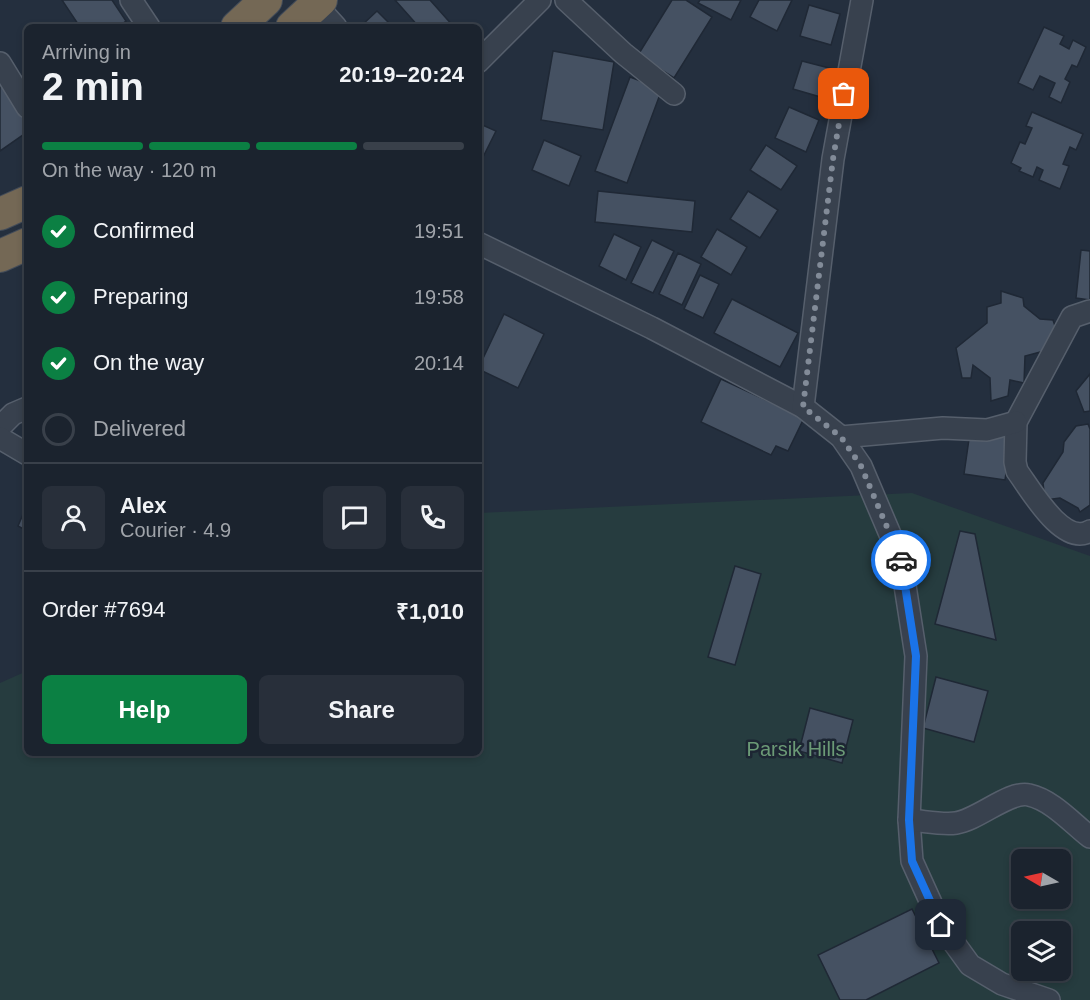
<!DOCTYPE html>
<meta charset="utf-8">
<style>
body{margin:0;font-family:Arial,sans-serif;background:#282f3a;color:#f1f3f6;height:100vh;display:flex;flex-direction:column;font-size:22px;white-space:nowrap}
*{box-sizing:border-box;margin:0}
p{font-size:20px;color:#a0a4aa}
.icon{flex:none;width:33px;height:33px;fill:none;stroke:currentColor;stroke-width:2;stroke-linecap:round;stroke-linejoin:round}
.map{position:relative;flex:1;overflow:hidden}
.drawer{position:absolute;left:24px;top:24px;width:458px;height:732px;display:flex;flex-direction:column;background:#1b232e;border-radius:9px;box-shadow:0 3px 9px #0003,0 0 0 2px #39404a}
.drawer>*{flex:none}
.needle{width:39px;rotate:279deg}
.fabs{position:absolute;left:1011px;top:849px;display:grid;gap:12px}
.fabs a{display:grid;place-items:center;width:60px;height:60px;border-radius:9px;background:#1b232e;box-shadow:0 3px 9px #0003,0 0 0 2px #39404a;font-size:30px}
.pin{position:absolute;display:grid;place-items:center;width:51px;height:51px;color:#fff;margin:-26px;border-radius:12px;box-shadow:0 3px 9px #0006}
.courier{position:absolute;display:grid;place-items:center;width:60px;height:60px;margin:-30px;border:4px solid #1a73e8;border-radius:50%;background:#fff;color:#222;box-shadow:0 2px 8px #0007}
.overview em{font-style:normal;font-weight:700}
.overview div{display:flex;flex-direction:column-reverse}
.overview{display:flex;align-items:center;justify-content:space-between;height:102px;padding:0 18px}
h1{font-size:39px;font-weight:700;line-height:45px}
.bar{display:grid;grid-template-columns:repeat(4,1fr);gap:9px 6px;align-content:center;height:72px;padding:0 18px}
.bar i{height:8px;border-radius:4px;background:#39404a}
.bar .on{background:#0b8043}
.bar p{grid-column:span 4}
.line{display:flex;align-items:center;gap:15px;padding:0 18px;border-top:2px solid #39404a}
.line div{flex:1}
.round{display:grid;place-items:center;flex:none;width:63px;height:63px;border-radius:9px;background:#282f3a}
ol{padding:0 18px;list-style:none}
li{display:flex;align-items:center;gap:18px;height:66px}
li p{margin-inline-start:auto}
li .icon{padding:6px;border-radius:50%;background:#0b8043;color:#fff;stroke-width:4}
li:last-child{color:#a0a4aa}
li i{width:33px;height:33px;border:3px solid #39404a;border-radius:50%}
.button{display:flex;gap:12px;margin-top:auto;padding:12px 18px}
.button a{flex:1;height:69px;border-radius:9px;background:#0b8043;color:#fff;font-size:24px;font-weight:700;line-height:69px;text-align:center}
.button a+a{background:#282f3a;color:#f1f3f6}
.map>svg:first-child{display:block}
.green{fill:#263c3f;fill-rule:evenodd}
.building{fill:#455162;stroke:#1f2835;stroke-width:1.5}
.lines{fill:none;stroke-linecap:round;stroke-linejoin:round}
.minor-casing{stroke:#565f6c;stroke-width:24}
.highway-casing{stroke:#434c59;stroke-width:34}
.minor{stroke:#38414e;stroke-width:21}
.highway{stroke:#746855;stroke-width:32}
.done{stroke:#828b98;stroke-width:6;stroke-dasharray:0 10.8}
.route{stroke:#1a73e8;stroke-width:8}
.labels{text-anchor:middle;stroke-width:5;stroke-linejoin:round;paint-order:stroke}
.park-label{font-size:20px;fill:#6b9a76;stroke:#1d2633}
</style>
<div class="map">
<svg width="1090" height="1000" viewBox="0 0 1090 1000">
<rect width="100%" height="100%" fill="#242f3e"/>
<!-- green -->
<path class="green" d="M 912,493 L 1090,556 L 1090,1000 L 0,1000 L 0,683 L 27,671 L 27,753 L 478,753 L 479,513 ZM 1022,860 L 1060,860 L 1060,898 L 1022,898 ZM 1022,932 L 1060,932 L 1060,970 L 1022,970 Z"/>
<!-- building -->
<g class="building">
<polygon points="62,0 112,0 126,21 118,27 80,27"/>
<polygon points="395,0 430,0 454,27 419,27"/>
<polygon points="672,0 686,0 712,17 674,78 638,55"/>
<polygon points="700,0 741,0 731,20 698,3"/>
<polygon points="759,0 792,0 777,31 750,17"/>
<polygon points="809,5 840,14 831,45 800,36"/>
<polygon points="377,11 393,27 360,27"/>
<polygon points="1044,27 1064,36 1060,44 1069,49 1073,40 1086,47 1077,67 1072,65 1065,79 1070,82 1061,103 1049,97 1055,83 1040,76 1033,90 1018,83"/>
<polygon points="553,51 614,62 603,130 541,120"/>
<polygon points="802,61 833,69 824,98 793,89"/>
<polygon points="0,75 27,118 27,132 0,151"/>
<polygon points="630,77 662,89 627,183 595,171"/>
<polygon points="789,107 819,120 806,152 775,138"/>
<polygon points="1032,112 1083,134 1076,150 1070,147 1063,164 1069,166 1060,189 1039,180 1043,170 1037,167 1033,177 1019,171 1021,168 1011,163 1020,142 1025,144 1032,128 1026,126"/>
<polygon points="478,123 496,131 478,167"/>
<polygon points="544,140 581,156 569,186 532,170"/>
<polygon points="766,145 797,166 781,190 750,170"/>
<polygon points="598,191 695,201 692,232 595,222"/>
<polygon points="748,191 778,210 760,238 730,219"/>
<polygon points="717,229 747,247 731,275 701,257"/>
<polygon points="614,234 641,247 626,280 599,266"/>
<polygon points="652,240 674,251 653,293 631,283"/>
<polygon points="1081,250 1090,251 1090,300 1076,298"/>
<polygon points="678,253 701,264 682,305 659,294"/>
<polygon points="700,275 719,284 703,318 684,309"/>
<polygon points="1001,291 1023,298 1024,306 1040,319 1053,320 1057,332 1044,351 1025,356 1024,383 1010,380 1008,396 991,401 990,378 973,365 971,378 962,378 956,348 987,323 987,307 1001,303"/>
<polygon points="732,299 798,333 780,367 714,333"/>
<polygon points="504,314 544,334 518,388 478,369"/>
<polygon points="1090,374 1090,411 1084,412 1076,391"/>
<polygon points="721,379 804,418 788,451 776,446 771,455 701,422"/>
<polygon points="1088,424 1090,429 1090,505 1080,512 1078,508 1060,498 1045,500 1043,483 1063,452 1064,442 1076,426"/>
<polygon points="970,432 1011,438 1005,480 964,474"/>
<polygon points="27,505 27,531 18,526"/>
<polygon points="960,531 975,534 996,640 935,624"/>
<polygon points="735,566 761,574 735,665 708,657"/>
<polygon points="936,677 988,691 974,742 923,728"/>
<polygon points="810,708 853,720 842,763 799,751"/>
<polygon points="912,909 939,963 866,1000 840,1000 818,955"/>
</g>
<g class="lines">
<!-- minor casing -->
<g class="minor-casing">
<g id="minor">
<polyline points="131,0 149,27"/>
<polyline points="566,0 623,53 674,94"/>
<polyline points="316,5 336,27"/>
<polyline points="478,62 540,0"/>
<polyline points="0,63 27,107"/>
<polyline points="478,243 652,328 803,407 841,437 861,466 901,560 916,656 909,820 912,861 941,925 970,965 1002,984 1049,1000"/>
<path d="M 1090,311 L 1072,317 L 1016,422 L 1015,462 L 1017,471 C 1031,490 1063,547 1090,531"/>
<polyline points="803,407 833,159 862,0"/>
<polyline points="0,427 13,414 27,408"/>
<polyline points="841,437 943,428 987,430 1016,422"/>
<polyline points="0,438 27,454"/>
<path d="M 909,820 C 924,821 942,825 956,823 C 978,820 1010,790 1029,795 C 1052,800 1072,823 1090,837"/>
</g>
</g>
<!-- highway casing -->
<g class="highway-casing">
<g id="highway">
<polyline points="237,27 266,0"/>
<polyline points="292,27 321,0"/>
<polyline points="0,214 27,202"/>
<polyline points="0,256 27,244"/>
</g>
</g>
<!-- minor -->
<use href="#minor" class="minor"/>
<!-- highway -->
<use href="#highway" class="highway"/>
</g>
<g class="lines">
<!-- done -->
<polyline class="done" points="844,94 833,159 803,407 841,437 861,466 901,560"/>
<!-- route -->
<polyline class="route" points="901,560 916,656 909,820 912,861 941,925"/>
</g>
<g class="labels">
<!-- park labels -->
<g class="park-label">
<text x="796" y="756">Parsik Hills</text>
</g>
</g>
</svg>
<div class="fabs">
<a><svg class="needle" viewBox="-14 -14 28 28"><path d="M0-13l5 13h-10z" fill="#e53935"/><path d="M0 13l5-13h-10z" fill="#a0a4aa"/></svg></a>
<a><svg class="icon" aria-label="layers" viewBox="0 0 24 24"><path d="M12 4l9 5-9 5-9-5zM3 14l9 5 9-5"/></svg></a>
</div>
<div class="pin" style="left:844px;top:94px;background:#ea580c"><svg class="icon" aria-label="bag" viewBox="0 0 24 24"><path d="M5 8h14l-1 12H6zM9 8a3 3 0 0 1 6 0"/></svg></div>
<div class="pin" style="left:941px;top:925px;background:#1f2937"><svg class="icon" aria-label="home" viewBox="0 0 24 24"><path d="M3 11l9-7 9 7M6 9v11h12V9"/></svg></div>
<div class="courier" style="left:901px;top:560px"><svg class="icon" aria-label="car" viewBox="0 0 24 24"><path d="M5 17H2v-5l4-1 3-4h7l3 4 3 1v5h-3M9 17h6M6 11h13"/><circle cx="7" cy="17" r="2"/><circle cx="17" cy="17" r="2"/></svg></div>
<section class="drawer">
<div class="overview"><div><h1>2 min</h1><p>Arriving in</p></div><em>20:19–20:24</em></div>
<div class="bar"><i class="on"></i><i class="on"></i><i class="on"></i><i></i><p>On the way · 120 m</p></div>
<ol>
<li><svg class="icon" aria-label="check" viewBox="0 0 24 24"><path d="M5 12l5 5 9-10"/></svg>Confirmed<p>19:51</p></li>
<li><svg class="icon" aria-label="check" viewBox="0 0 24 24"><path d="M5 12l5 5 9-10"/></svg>Preparing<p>19:58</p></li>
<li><svg class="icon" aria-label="check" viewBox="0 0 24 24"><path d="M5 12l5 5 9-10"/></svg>On the way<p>20:14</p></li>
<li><i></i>Delivered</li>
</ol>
<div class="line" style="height:108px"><a class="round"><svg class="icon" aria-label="person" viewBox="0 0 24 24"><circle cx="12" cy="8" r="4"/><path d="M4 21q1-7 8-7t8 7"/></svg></a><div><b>Alex</b><p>Courier · 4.9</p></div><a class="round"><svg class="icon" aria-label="chat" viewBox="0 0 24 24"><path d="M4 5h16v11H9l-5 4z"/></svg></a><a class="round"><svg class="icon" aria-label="phone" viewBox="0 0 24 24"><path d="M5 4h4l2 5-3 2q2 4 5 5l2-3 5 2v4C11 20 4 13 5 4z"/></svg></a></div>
<div class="line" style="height:78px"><div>Order #7694</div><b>₹1,010</b></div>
<div class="button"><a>Help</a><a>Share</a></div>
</section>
</div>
